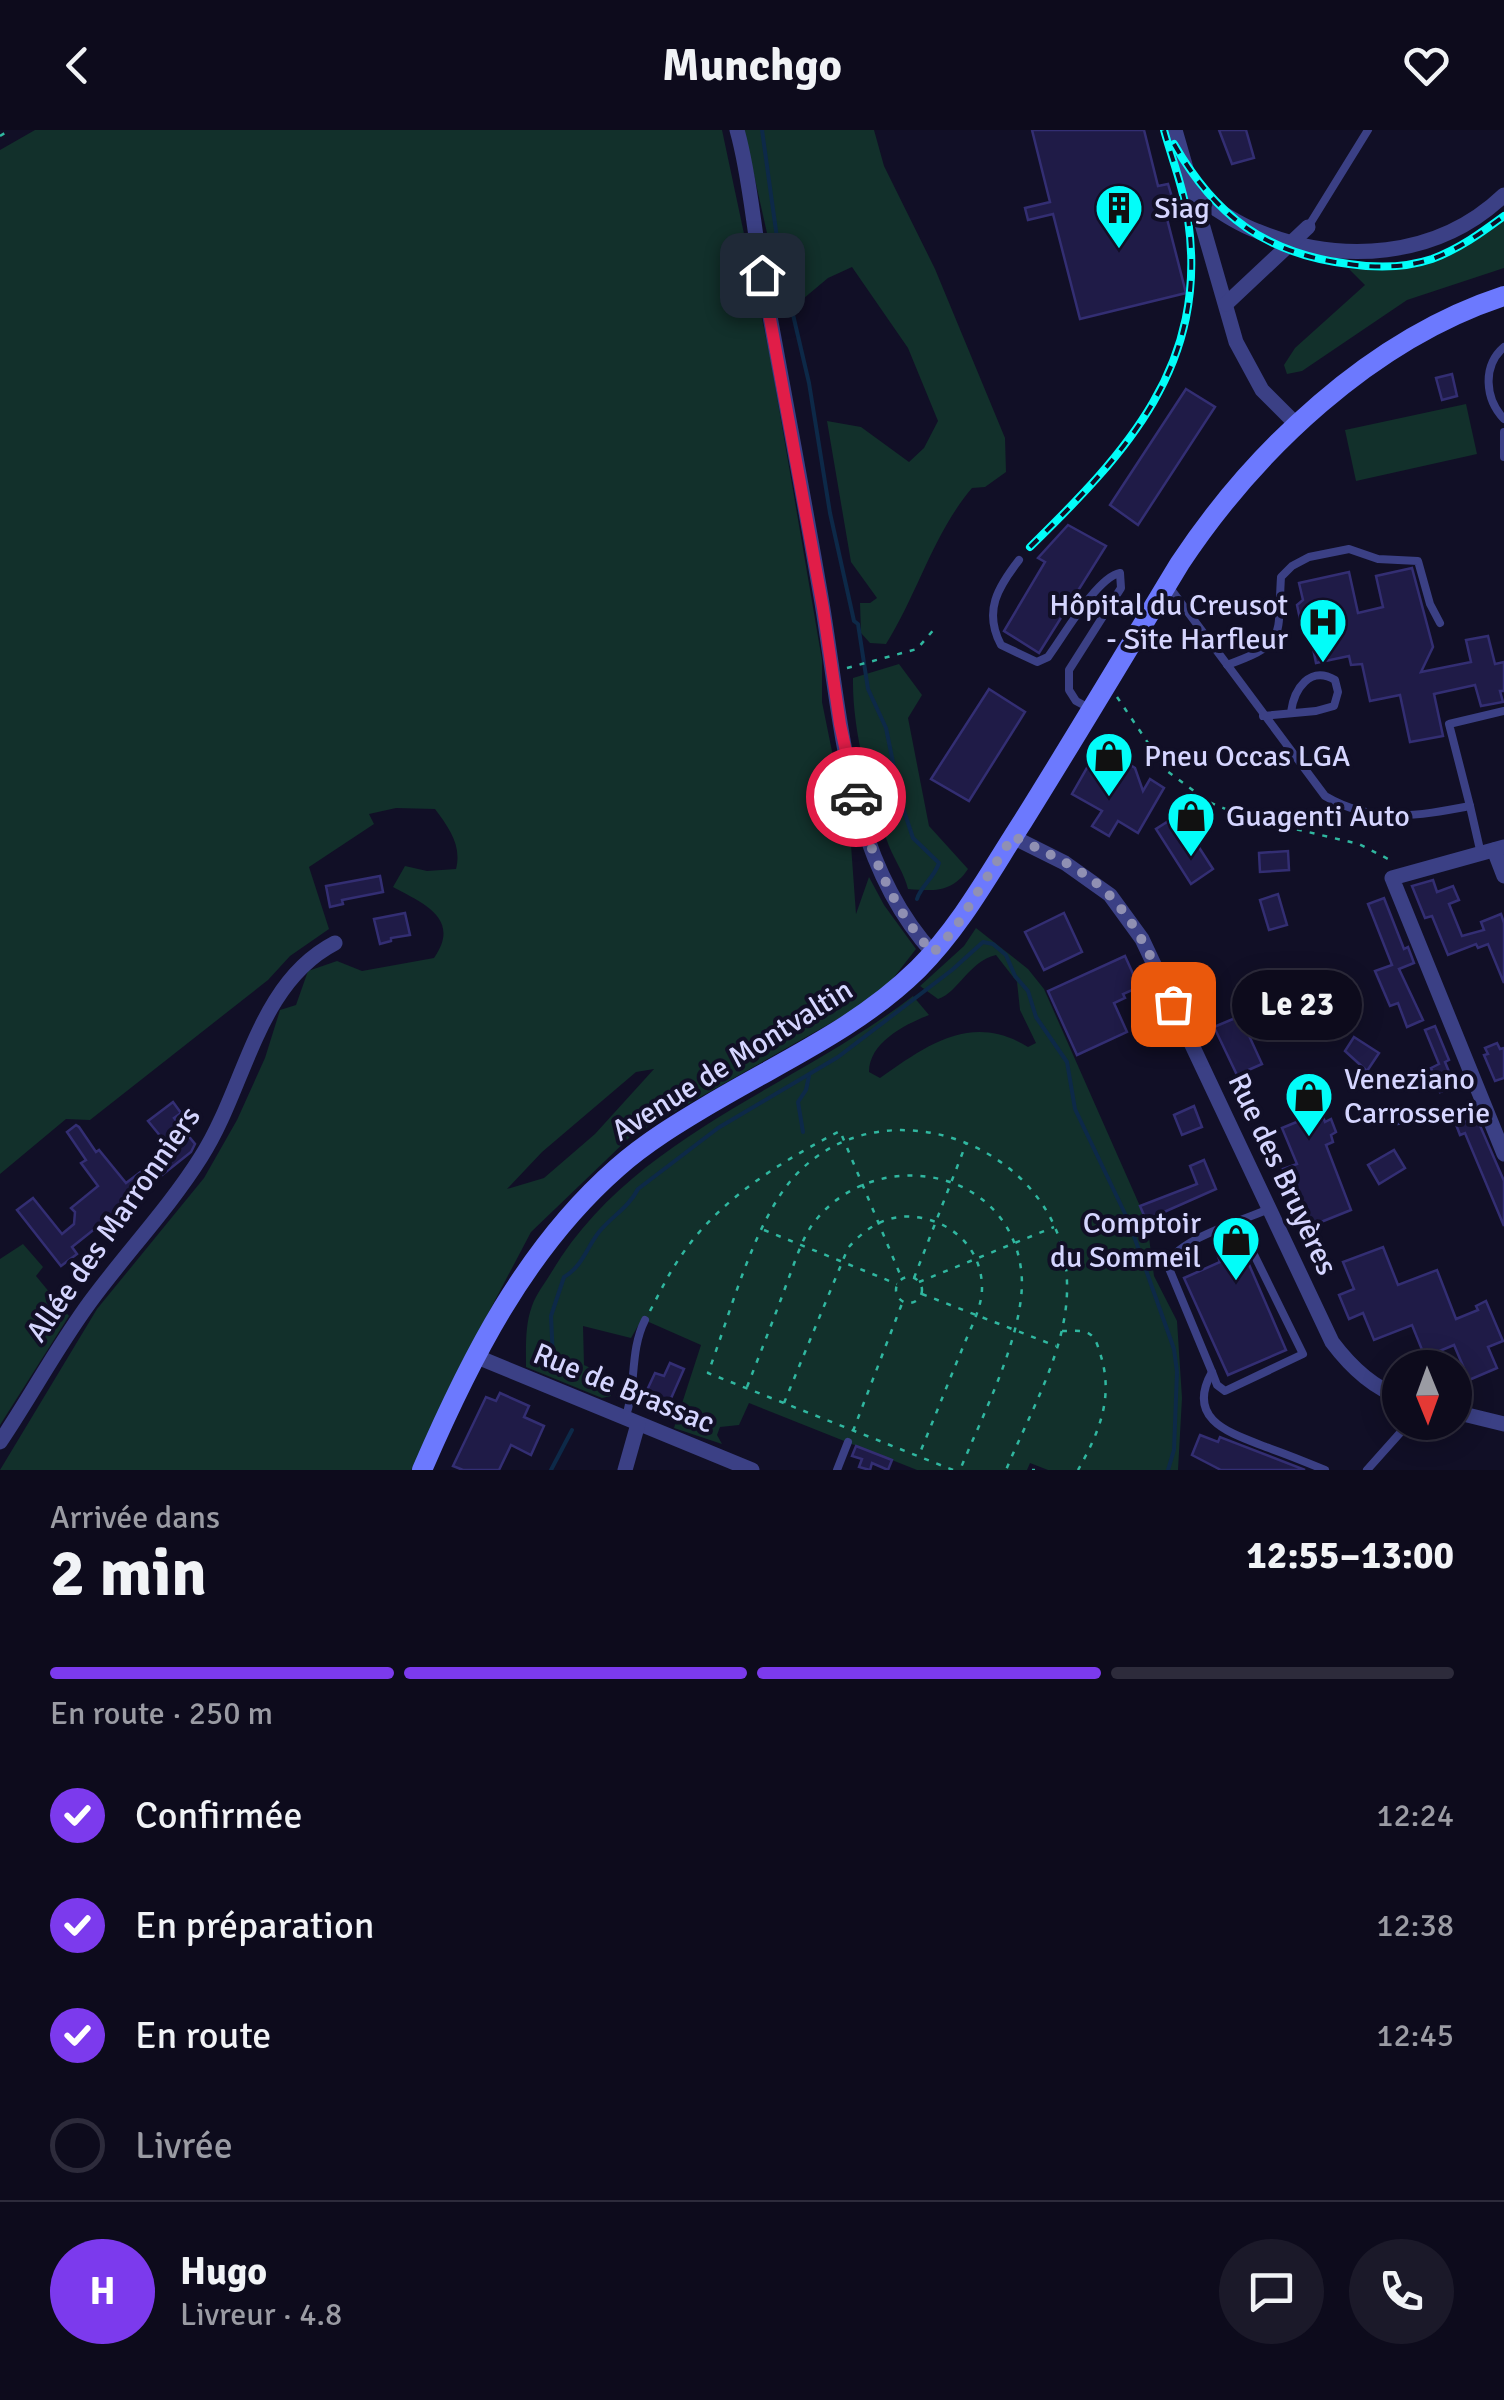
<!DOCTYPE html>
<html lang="fr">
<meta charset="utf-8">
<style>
body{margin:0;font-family:Signika,sans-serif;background:#1b1929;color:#f1f3f6;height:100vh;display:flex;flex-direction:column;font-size:38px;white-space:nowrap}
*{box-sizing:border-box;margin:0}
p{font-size:32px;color:#9a9ba3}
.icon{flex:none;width:55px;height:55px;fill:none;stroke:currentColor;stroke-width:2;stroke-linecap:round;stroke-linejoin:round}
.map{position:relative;height:1340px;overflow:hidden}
.details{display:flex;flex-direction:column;background:#0d0b1c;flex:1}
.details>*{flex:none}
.needle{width:65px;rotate:179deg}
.tools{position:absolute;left:1382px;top:1220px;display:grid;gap:20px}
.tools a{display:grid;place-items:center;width:90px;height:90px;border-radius:50%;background:#0d0b1c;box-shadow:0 5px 25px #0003,0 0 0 2px #2d2b3b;font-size:50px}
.pin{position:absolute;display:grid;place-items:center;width:85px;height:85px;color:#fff;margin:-42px;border-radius:20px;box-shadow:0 5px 15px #0006}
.courier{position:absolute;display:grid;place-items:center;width:100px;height:100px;margin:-50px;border:8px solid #e11d48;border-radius:50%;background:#fff;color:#222;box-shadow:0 2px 12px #0007}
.bubble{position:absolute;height:70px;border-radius:35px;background:#0d0b1c;box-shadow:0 5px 25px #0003,0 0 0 2px #2d2b3b;font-size:32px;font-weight:700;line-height:70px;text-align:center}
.head em{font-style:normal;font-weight:700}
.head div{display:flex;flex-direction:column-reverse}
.head{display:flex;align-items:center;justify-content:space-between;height:170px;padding:0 50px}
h1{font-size:65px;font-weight:700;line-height:75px}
.bar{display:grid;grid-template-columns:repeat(4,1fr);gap:15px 10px;align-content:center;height:120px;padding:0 50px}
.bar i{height:12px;border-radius:8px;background:#2d2b3b}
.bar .active{background:#7c3aed}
.bar p{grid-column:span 4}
.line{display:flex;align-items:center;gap:25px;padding:0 50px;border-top:2px solid #2d2b3b}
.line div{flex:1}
.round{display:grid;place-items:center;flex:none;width:105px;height:105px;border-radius:52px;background:#1b1929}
ol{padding:0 50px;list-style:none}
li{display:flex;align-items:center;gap:30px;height:110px}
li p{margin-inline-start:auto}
li .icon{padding:10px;border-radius:50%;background:#7c3aed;color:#fff;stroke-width:4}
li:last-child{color:#9a9ba3}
li i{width:55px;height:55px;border:5px solid #2d2b3b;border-radius:50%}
header{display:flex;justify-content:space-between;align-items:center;height:130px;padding:0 50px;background:#0d0b1c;font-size:45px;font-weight:700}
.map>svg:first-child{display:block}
.green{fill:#12302b;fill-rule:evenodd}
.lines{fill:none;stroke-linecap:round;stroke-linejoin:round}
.stream{stroke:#0d2948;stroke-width:4}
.building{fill:#1f1b47;stroke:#332e73;stroke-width:2.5}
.path{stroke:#30b7a0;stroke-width:2.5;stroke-dasharray:5 8;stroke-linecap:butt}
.lane{stroke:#3b4085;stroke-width:8}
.street{stroke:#3b4085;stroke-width:15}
.secondary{stroke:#6c79fe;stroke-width:20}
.rail-casing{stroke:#02fdf9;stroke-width:8}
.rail{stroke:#110f26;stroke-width:4;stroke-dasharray:11;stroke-linecap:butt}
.done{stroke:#9090b3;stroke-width:10;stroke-dasharray:0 18}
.route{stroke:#e11d48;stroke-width:12}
.labels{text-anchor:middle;stroke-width:8;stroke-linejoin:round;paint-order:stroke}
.poi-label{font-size:30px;fill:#d5d5ff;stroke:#110f26;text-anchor:start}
.street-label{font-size:30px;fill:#d5d5ff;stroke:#110f26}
</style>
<header><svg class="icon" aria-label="back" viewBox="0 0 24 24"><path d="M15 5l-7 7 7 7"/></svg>Munchgo<svg class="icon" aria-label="heart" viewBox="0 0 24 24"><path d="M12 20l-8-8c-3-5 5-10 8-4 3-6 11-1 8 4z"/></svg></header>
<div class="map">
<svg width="1504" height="1340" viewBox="0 0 1504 1340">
<rect width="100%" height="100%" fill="#110f26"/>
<!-- green -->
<g class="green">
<path d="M 35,0 L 722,0 L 771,231 L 822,530 L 822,572 L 851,715 L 856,784 L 869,747 L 884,775 L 916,819 L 891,851 L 852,881 L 630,1007 L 531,1102 L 472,1214 L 412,1340 L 0,1340 L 97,1179 L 204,1048 L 237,990 L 265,928 L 280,880 L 296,875 L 308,841 L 337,831 L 362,841 L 434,828 C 462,788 422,773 393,757 L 405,736 L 427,741 L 456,739 C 462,715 449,698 435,679 L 396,678 L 369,684 L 374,694 L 309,737 L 329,799 L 290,826 L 268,850 L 90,990 L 66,989 L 0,1044 L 0,20 ZM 654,939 L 595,1004 L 544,1048 L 507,1059 L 542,1022 L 636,942 Z"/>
<path d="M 744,0 L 874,0 L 884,36 L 935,139 L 1005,308 L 1006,342 L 985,357 L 972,358 C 933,404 918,463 886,514 L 870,513 L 861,503 L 860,473 L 870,473 L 877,468 L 851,432 L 827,291 L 861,297 L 909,332 L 924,318 L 938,291 L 908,218 L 852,137 L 828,148 L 785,184 Z"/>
<path d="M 1504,90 L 1504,138 L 1407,170 L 1302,241 L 1287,244 L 1284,235 L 1295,218 L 1365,155 L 1349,139 C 1406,142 1460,127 1504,90 Z"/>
<polygon points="1466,274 1477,324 1356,351 1345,300"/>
<path d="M 899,534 L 922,565 L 908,588 L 929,696 L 968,739 C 952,763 934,761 908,759 C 904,743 895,731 889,716 C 870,666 852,601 853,548 Z"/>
<path d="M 976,798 L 1028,839 L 1044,859 L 1147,1092 L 1154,1146 L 1177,1191 L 1182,1268 L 1178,1340 L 1048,1340 L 1030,1333 L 1027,1340 L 917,1340 L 749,1273 L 739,1295 L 720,1297 L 717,1305 L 722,1314 L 674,1298 L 701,1215 L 642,1189 L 631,1208 L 583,1196 L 584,1235 L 612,1248 L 611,1266 L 602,1268 L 526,1237 C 526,1217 525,1194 532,1176 C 536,1164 545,1153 551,1143 C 632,1006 793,959 913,866 L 929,885 C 906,894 869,912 869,942 L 880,948 C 927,915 972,882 1028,917 L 1036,913 L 1020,880 L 1017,852 L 996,825 C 968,832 959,862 938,869 L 920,856 L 964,816 Z"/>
<polygon points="23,1114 43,1137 36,1146 69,1186 0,1295 0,1129"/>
</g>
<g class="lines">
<!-- stream -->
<g class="stream">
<path d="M 762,0 L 778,115 L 784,126 L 787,159 L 809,253 L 830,383 L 854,491 L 858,494 L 868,559 L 886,598 L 901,672 L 913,708 L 939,733 C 934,748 921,756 917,769"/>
<polyline points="803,1002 798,972 806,960 809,946"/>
<path d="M 553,1229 L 551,1186 L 564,1147 C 582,1137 587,1117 599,1102 C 611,1087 629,1077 638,1059 L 718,998 L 838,927 L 952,840 L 983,812 L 993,814 L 1006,825 L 1015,846 L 1028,861 L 1036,887 L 1067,932 L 1075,979 L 1129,1092 L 1174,1219 L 1177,1242 L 1174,1320 L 1168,1340"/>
<polyline points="551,1340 572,1300"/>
</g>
</g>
<!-- building -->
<g class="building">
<polygon points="1032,0 1144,0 1158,56 1168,54 1174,74 1164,77 1186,163 1080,189 1053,84 1028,90 1025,78 1050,72"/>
<polygon points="1219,0 1246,0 1254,28 1232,34"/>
<polygon points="1452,244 1457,266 1442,270 1436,248"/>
<polygon points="1186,259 1215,277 1138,395 1110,375"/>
<polygon points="1068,395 1106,416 1039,523 1004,501 1045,432 1038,428"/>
<polygon points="1412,438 1433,517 1421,542 1471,532 1466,510 1488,506 1495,534 1504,532 1504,561 1500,561 1503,572 1481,576 1475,555 1434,564 1443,606 1410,612 1400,565 1370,571 1362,534 1351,535 1349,526 1316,533 1308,494 1304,495 1300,489 1297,475 1303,470 1299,453 1349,442 1358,483 1383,477 1376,446"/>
<polygon points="989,559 1025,582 969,671 931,649"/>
<polygon points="1100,615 1135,638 1143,661 1150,649 1164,658 1138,703 1118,691 1109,706 1092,696 1102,681 1072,664"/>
<polygon points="1178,685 1213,739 1191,754 1156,699"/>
<polygon points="1288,721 1289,740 1260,742 1259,723"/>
<polygon points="380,746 383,762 342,770 343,774 330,777 326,756"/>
<polygon points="1433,750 1437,762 1453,756 1459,770 1449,774 1462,806 1484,800 1481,792 1501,784 1504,793 1504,853 1488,814 1478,818 1476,814 1448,825 1432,786 1425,788 1412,756"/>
<polygon points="1278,764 1287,795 1269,800 1260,770"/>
<polygon points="1384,768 1404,819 1408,817 1414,833 1399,839 1423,890 1407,897 1398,873 1390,876 1375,841 1392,835 1368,774"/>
<polygon points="405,783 410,805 391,808 391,811 380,814 374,789"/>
<polygon points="1064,783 1082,822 1044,840 1025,802"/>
<polygon points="1125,826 1139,857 1123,864 1125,868 1114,873 1127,902 1077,925 1048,861"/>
<polygon points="1240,886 1262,934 1237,945 1214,897"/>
<polygon points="1435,896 1449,930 1445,932 1455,956 1440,962 1431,938 1439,934 1425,900"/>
<polygon points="1354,907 1379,923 1367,941 1345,921"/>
<polygon points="1497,913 1500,919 1504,918 1504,948 1495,951 1484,925 1488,924 1485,918"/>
<polygon points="173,972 181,983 174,988 195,1014 191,1022 72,1117 77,1124 61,1136 17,1080 33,1068 62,1104 74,1094 75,1082 71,1078 98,1056 81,1033 86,1030 67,1002 76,995 79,997 96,1022 99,1020 126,1053 171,1019 148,991"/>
<polygon points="1194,976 1202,997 1182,1005 1174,985"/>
<polygon points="1321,982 1325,992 1331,989 1336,1002 1331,1005 1333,1012 1326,1015 1351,1080 1306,1098 1283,1039 1297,1034 1282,998"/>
<polygon points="1478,991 1504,1051 1504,1096 1465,1003 1460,1005 1455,992"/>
<polygon points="1394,1020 1405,1038 1379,1054 1368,1035"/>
<polygon points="1204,1030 1216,1059 1146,1090 1140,1076 1197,1054 1190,1036"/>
<polygon points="1241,1116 1286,1220 1228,1245 1184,1148 1220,1132 1218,1126"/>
<polygon points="1383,1117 1398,1155 1437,1140 1456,1189 1478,1180 1476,1176 1486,1171 1503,1211 1488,1217 1497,1238 1469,1250 1454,1215 1425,1227 1412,1195 1374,1210 1363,1183 1349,1189 1339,1165 1354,1159 1343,1132"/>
<polygon points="670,1233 684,1239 665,1282 642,1271 655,1243 664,1246"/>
<polygon points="500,1263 529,1276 524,1287 544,1296 531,1325 511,1315 499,1340 463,1340 453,1336 486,1267 496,1271"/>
<polygon points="1200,1305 1218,1312 1220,1307 1305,1340 1221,1340 1192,1325"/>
<polygon points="856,1316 892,1330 888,1340 872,1333 870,1340 859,1337 862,1329 852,1326"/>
</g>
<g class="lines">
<!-- path -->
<g class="path">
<polyline points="0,6 10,0"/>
<polyline points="847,538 917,519 936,497"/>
<polyline points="1117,567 1167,641 1209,672 1244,687 1359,714 1394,732"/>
<polyline points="764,1100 897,1154"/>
<circle cx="909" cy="1160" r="13"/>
<polyline points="914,1148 966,1014"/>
<polyline points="919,1152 1054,1097"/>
<polyline points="922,1164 1056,1216"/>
<path d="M 650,1181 C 660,1162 669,1143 681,1126 C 719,1069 782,1031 840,1001 L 902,1149"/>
<path d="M 1062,1201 C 1070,1201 1079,1200 1086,1202 C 1094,1205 1097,1213 1099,1220 C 1115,1265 1100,1301 1078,1340"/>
<path d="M 747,1257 C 761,1221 775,1186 788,1150 C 795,1132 801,1111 812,1095 C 871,1014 1007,1035 1021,1139 C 1029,1196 982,1286 960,1340"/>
<path d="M 784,1273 L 848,1118 C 868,1095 891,1082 922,1088 C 957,1095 982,1122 982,1158 C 982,1178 970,1199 963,1217 C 948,1253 934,1289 919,1325"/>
<polyline points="853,1301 903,1171"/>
<path d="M 953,1340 L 708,1243 C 730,1185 753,1094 793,1048 C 884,946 1065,1019 1067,1153 C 1069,1217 1030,1282 1006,1340"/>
<polyline points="1032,1340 1035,1340"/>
</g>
<!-- lane -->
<g class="lane">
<polyline points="1308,97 1368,0"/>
<path d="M 1504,217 C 1482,236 1485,269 1504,289"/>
<polyline points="1504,302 1504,327"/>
<path d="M 1019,430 C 998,457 983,481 1001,515 L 1037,532 L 1048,527 C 1063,507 1097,447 1120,443 L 1121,458 L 1069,540 L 1069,560 L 1076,571 L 1091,579"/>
<path d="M 1170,458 L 1325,666 C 1372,694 1418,686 1470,676 L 1481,724"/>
<path d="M 1227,535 C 1288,513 1277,508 1281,447 L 1292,436 L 1309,427 L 1349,419 L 1378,429 L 1418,431 L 1430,474 L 1440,493"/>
<path d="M 1263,586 L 1316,581 L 1334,576 L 1338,562 L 1335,550 C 1310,535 1294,559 1291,582"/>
<polyline points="1470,676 1449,594 1504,581"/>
<polyline points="1393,992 1440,983 1486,979"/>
<path d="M 1238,1092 L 1303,1224 L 1225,1261 L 1217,1255 L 1212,1242 L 1168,1136 C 1170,1112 1246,1089 1269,1079"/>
<path d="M 1212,1242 C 1185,1290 1230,1303 1266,1317 C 1286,1324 1306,1332 1325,1340"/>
<path d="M 625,1289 C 637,1256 629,1222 645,1190"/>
<polyline points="837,1340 848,1312"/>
<polyline points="1367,1340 1400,1303"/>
</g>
<!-- street -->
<g class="street">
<path d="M 737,0 C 750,46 753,96 762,143 C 782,253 803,362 822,473 C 842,592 847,729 933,823"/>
<polyline points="1175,0 1236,212 1262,260 1298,296"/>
<path d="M 1196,66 C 1215,78 1235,93 1257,101 C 1340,135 1437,129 1504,65"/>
<polyline points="1226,174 1308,97"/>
<path d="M 1013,707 L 1065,733 L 1110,765 L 1142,809 L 1332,1212 C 1350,1236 1371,1257 1400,1267"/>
<polyline points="1504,717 1392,748 1504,1024"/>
<polyline points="1494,720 1504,746"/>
<polyline points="475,1226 752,1340"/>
<polyline points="1455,1282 1504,1294"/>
<path d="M 0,1312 C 31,1266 57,1217 90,1172 C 126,1123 169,1078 201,1027 C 246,957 256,854 335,813"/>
<polyline points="625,1340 638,1294"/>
</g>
<!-- secondary -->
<path class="secondary" d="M 422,1340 C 470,1229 525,1119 617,1038 C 645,1013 678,993 710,974 C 782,931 858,898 918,839 C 961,796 990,742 1023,691 C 1076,606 1128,519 1180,433 C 1255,320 1372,209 1504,166"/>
<!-- rail casing -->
<g class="rail-casing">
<g id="rail">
<path d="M 1174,14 C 1215,86 1266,124 1349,134 C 1376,138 1405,138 1432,129 C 1459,119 1481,103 1504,86"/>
<path d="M 1030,417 C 1127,322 1209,235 1188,89 C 1184,59 1172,29 1164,0"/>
</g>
</g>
<!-- rail -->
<use href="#rail" class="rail"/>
</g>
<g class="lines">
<!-- done -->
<path class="done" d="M 856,667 C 872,726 891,777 933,823 L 954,800 L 1013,706 C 1046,723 1086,739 1111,767 C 1140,798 1155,836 1173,874"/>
<!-- route -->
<polyline class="route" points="762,145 823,478 840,594 856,667"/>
</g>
<!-- icons -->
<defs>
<g id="building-pin" transform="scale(2.5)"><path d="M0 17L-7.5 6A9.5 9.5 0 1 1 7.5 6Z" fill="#02fdf9" stroke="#110f26"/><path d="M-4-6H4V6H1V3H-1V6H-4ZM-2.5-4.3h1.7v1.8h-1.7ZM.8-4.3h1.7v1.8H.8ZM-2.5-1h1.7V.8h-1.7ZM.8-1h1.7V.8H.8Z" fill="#111"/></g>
<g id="hospital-pin" transform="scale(2.5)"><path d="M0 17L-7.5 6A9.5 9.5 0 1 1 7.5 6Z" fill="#02fdf9" stroke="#110f26"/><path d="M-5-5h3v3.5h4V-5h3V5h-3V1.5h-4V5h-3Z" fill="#111"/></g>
<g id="shop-pin" transform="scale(2.5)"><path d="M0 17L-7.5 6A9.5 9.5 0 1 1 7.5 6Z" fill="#02fdf9" stroke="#110f26"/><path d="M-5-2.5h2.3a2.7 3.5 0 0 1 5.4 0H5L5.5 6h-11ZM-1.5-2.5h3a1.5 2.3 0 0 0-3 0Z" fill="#111"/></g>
</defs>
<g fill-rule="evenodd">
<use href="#building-pin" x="1119" y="78"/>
<use href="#hospital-pin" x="1323" y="492"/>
<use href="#shop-pin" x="1109" y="626"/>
<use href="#shop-pin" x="1191" y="686"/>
<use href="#shop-pin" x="1309" y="966"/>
<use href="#shop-pin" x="1236" y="1110"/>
</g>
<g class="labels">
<!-- poi labels -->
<g class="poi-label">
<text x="1154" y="88">Siag</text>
<text x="1288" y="485" text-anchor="end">Hôpital du Creusot<tspan x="1288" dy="34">- Site Harfleur</tspan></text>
<text x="1144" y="636">Pneu Occas LGA</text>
<text x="1226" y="696">Guagenti Auto</text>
<text x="1344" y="959">Veneziano<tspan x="1344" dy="34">Carrosserie</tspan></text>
<text x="1201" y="1103" text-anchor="end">Comptoir<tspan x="1201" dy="34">du Sommeil</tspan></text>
</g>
<!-- street labels -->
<g class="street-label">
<text transform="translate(732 930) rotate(-32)" y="10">Avenue de Montvaltin</text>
<text transform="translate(1283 1044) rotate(65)" y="10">Rue des Bruyères</text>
<text transform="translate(113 1094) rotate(-55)" y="10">Allée des Marronniers</text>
<text transform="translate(624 1258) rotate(22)" y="10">Rue de Brassac</text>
</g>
</g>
</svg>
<div class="tools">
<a><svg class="needle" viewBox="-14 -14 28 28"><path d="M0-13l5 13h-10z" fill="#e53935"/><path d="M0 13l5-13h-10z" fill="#9a9ba3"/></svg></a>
</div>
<div class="pin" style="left:1173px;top:874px;background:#ea580c"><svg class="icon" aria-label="bag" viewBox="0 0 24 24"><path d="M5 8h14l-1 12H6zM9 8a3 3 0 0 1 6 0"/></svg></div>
<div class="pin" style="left:762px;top:145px;background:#1f2937"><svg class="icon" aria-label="home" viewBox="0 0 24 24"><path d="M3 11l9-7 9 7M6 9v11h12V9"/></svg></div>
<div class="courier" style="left:856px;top:667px"><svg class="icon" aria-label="car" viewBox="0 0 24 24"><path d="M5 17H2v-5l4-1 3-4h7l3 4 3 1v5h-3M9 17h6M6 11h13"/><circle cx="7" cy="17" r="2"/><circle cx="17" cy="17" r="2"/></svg></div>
<div class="bubble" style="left:1232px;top:840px;width:130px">Le 23</div>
</div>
<section class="details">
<div class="head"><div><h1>2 min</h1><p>Arrivée dans</p></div><em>12:55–13:00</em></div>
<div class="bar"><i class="active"></i><i class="active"></i><i class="active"></i><i></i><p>En route · 250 m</p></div>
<ol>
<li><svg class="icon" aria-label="check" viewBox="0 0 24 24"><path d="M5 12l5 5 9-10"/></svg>Confirmée<p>12:24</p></li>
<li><svg class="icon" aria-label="check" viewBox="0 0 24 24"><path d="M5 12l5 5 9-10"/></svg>En préparation<p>12:38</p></li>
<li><svg class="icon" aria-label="check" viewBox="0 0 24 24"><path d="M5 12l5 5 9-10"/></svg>En route<p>12:45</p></li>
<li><i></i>Livrée</li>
</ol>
<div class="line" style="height:180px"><b class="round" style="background:#7c3aed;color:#fff">H</b><div><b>Hugo</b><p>Livreur · 4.8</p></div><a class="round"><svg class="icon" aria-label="chat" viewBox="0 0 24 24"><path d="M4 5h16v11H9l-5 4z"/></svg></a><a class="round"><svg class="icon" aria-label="phone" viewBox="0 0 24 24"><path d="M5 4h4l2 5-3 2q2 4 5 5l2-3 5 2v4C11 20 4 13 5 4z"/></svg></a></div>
</section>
